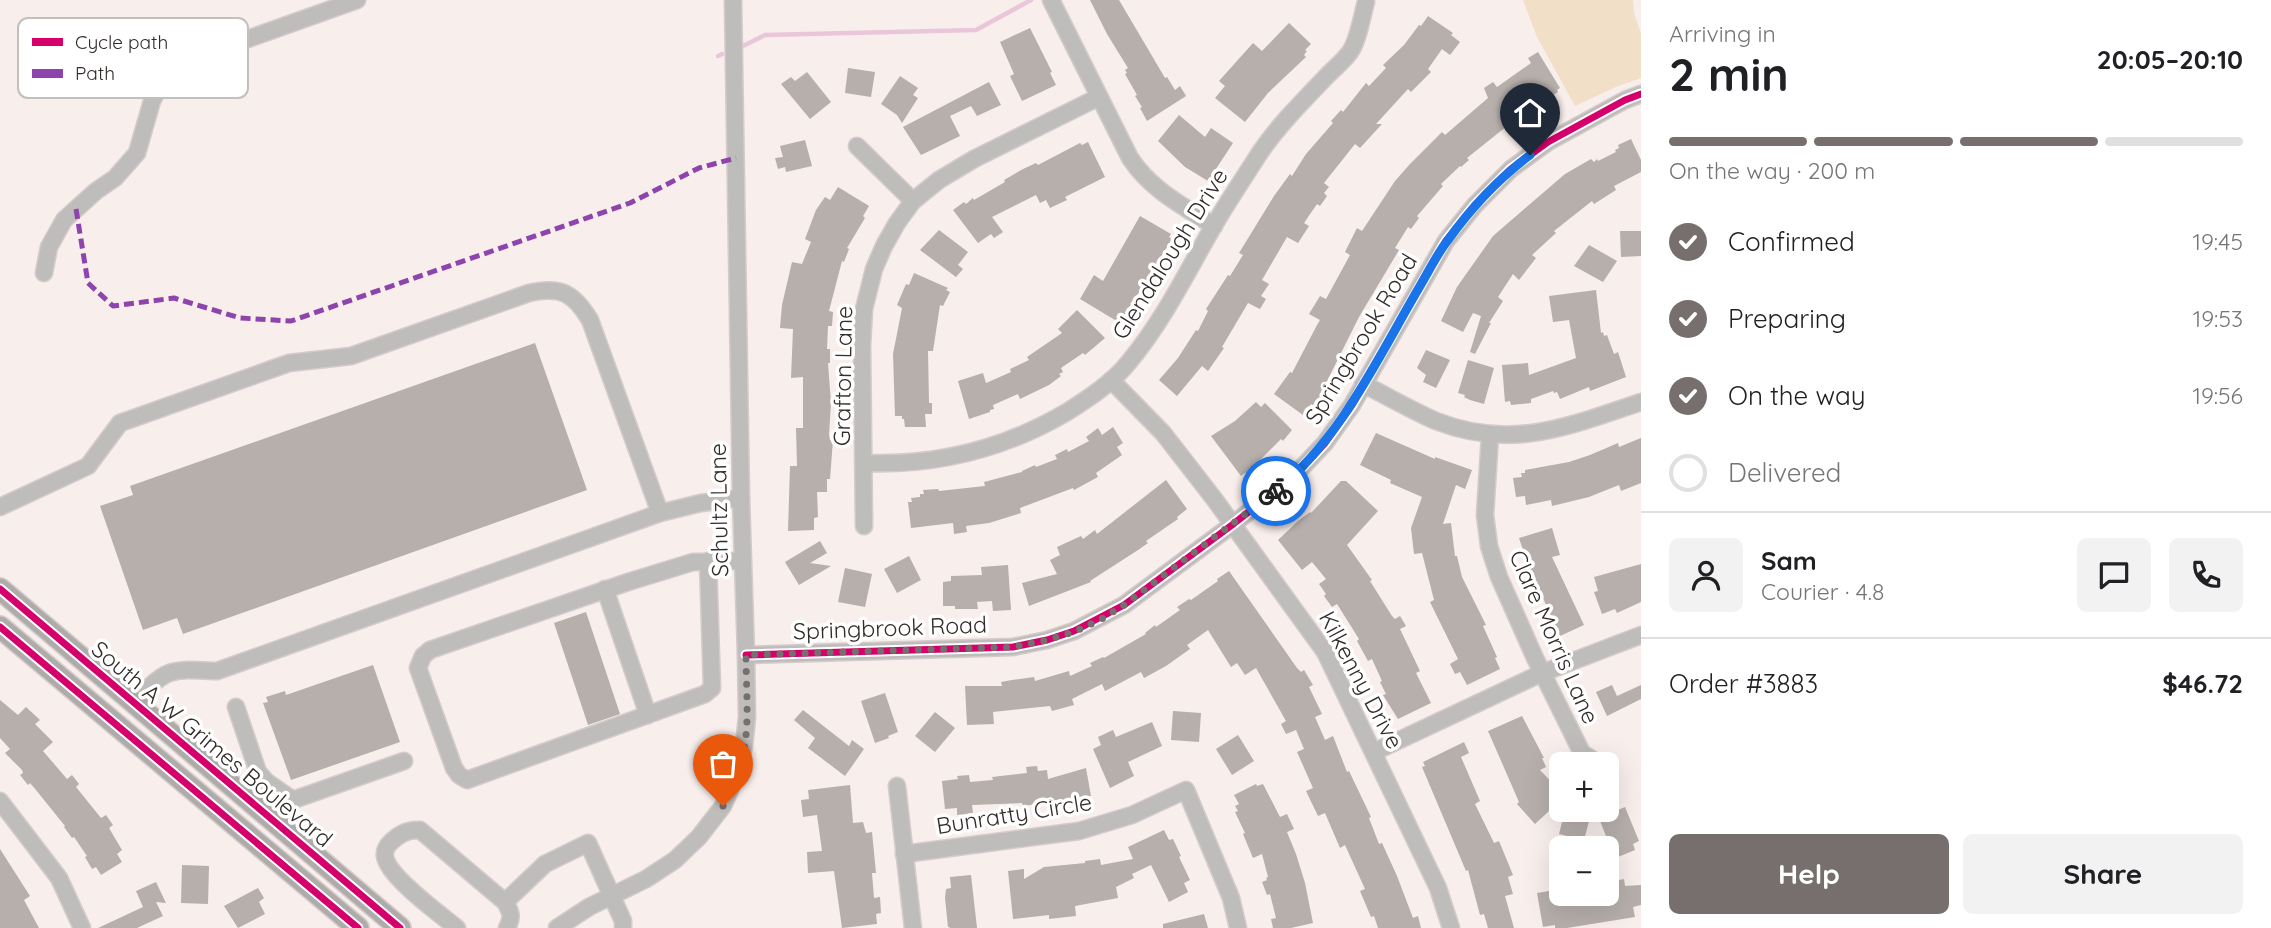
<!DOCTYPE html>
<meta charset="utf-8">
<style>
body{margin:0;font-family:Quicksand,sans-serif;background:#f2f2f2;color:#202124;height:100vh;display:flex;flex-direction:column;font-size:26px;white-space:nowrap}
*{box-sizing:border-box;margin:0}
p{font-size:23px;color:#757577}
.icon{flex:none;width:38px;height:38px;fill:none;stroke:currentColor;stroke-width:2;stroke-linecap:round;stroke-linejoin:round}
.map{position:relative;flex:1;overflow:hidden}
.side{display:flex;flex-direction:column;background:#fff;width:630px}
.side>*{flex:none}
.buttons{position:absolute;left:1549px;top:752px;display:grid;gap:14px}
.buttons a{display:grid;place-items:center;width:70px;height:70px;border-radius:10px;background:#fff;box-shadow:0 7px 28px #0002;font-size:35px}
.pin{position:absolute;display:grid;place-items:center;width:60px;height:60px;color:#fff;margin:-72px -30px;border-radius:50% 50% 50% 0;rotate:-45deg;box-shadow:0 0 7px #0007}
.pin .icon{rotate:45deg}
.courier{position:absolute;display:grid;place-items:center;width:70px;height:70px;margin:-35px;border:5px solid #1a73e8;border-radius:50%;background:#fff;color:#222;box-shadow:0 2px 9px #0007}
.headline em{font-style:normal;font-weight:700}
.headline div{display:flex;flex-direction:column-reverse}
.headline{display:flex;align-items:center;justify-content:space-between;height:119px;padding:0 28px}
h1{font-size:46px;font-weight:700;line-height:52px}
.bar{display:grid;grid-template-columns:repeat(4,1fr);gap:10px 7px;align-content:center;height:84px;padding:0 28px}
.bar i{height:9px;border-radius:5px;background:#e0e0e0}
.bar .active{background:#776f6e}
.bar p{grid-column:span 4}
.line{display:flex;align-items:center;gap:18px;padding:0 28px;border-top:2px solid #e0e0e0}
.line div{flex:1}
.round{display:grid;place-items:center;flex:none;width:74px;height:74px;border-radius:10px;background:#f2f2f2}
ol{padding:0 28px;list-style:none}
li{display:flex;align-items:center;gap:21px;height:77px}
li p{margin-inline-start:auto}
li .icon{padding:7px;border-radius:50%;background:#776f6e;color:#fff;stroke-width:4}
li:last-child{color:#757577}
li i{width:38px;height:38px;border:4px solid #e0e0e0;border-radius:50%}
.cta{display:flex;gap:14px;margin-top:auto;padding:14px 28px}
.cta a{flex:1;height:80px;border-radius:10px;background:#776f6e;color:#fff;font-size:28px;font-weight:700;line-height:80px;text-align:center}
.cta a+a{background:#f2f2f2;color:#202124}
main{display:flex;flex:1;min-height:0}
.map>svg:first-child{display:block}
.green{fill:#f2dfc8}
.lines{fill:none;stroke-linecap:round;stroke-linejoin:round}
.stream{stroke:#e9c6d9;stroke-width:4.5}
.building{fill:#b6afac}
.minor-casing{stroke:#d4ccca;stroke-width:19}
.major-casing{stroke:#d4ccca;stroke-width:24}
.minor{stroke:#bfbcbc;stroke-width:16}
.major{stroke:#afabab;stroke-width:21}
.quiet{stroke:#8e44ad;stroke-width:5;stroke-dasharray:10 5;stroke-linecap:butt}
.cycleway-casing{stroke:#fff;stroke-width:11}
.cycleway{stroke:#d6006c;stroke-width:7}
.done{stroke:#776f6e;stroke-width:7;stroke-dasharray:0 12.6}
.route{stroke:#1a73e8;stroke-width:9}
.labels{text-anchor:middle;stroke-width:7;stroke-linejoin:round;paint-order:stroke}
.street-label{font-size:23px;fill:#322b2a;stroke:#fff}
.key{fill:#fff;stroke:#c2bfbf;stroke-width:2}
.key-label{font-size:19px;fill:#322b2a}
</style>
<main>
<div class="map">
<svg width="1641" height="928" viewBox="0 0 1641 928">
<rect width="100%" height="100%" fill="#f8eeec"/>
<!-- green -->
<polygon class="green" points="1523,0 1633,0 1634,13 1641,34 1641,78 1618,86 1575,106 1537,37"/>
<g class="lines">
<!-- stream -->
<g class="stream">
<polyline points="743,46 765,35 976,30 1031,0"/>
<polyline points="718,56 722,54"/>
</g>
</g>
<!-- building -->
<g class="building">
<polygon points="1090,0 1119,0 1165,78 1167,77 1175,90 1180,86 1186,96 1147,121 1140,108 1142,107 1135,96 1137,95 1125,74 1127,73 1125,70 1128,68 1107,34"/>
<polygon points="1428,16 1453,33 1451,35 1460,42 1450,55 1442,49 1428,69 1431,72 1411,92 1408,89 1376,124 1382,124 1360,148 1355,144 1324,183 1329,187 1324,193 1327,196 1320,206 1317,204 1304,223 1309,226 1298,243 1287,237 1262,280 1269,284 1261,296 1266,299 1260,309 1248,303 1222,347 1224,348 1208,371 1202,366 1177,396 1159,380 1178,358 1196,330 1198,331 1208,311 1206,309 1228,275 1230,276 1243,255 1239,253 1274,196 1290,174 1292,176 1306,154 1333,123 1331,121 1341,110 1343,112 1366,83 1369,86 1386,68 1383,65 1404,45 1419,25 1421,26"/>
<polygon points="1289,23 1311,44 1305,50 1307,51 1304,55 1306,57 1268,93 1245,122 1215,98 1225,86 1219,81 1253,43 1262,51"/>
<polygon points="1030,28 1052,72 1050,73 1056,85 1022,101 1010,76 1014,74 1000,42"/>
<polygon points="1538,52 1560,88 1557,90 1558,92 1550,97 1551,99 1540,106 1538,104 1520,117 1522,118 1508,128 1507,126 1467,158 1469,160 1461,167 1460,166 1441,184 1443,186 1417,216 1419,218 1411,229 1408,227 1395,248 1399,250 1359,317 1321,393 1322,394 1314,406 1311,404 1303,415 1274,394 1290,372 1292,373 1317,325 1320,320 1309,314 1320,296 1326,299 1350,255 1345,252 1357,228 1362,231 1395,181 1410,164 1442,132 1445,135 1488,98 1484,88 1493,82 1497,87 1531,63 1528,58"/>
<polygon points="848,68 875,72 871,97 845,93"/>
<polygon points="807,72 831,102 810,119 781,84 791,77 795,81"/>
<polygon points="900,76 918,88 913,95 918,98 902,123 897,115 881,104"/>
<polygon points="989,82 1001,105 977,116 971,106 950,116 960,136 921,155 903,127"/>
<polygon points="1179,115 1205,137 1211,128 1233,143 1208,181 1185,167 1158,141"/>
<polygon points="1631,139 1641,160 1641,172 1614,186 1616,190 1594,204 1592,201 1554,231 1556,233 1532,255 1536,258 1519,280 1513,274 1498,297 1503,301 1489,323 1491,323 1475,354 1470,352 1481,316 1473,313 1463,332 1441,321 1457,287 1493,236 1565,174 1591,159 1594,162 1597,159 1598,161 1616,152 1615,150 1619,148 1618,145"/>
<polygon points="805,140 812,166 786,172 785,167 778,169 775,158 783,157 780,146"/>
<polygon points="1088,142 1105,177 1065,197 1067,200 1050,208 1046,200 1040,203 1036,195 992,217 1003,232 994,238 991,234 978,243 953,210 964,202 966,204 973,198 974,200 1005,182 1004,180 1023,169 1036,163 1038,165 1080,143 1082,145"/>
<polygon points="838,187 869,206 863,216 865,218 847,248 849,249 844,262 842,261 829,311 833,312 832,326 828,326 827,349 830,349 830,363 828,363 831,403 829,435 830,440 833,440 830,479 827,479 827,492 817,492 818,517 814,518 814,530 788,531 790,466 797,466 796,428 803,428 803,377 791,378 793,329 780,328 782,305 792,262 802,264 811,242 805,239 816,210 825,197 830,200"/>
<polygon points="1140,216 1171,234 1169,237 1172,239 1120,323 1080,299 1094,275 1103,281"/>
<polygon points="939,230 968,252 958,265 963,269 956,277 920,250"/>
<polygon points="1620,231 1641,231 1641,256 1621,257"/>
<polygon points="1589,245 1617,261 1603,282 1574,266"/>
<polygon points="914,273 948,288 946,290 950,292 943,306 940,305 933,351 928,351 929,403 932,403 932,414 925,414 926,427 905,427 904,419 902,419 902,416 895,416 893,354 902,308 897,305 906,284 909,285"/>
<polygon points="1596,290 1601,333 1603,332 1604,336 1607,335 1614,354 1618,352 1626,377 1590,391 1589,387 1560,399 1557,392 1554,393 1553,391 1531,399 1531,403 1511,405 1510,401 1505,402 1502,365 1528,363 1529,375 1576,358 1569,320 1553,322 1549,296"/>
<polygon points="1077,310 1105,338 1085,355 1083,353 1061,368 1063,372 1059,374 1061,376 1049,385 1020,399 1018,394 993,405 994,409 990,410 990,412 969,419 958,381 983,373 986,383 1011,372 1010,369 1029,360 1027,357 1062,333 1058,329"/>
<polygon points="535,343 587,490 183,634 177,618 143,630 100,506 133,495 130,486"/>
<polygon points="1426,350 1450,360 1436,388 1423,382 1426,375 1417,368"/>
<polygon points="1468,360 1494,368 1484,404 1470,400 1464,397 1465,395 1458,393"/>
<polygon points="1256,402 1261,407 1265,403 1292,430 1283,441 1281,439 1253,467 1241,476 1211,436 1235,421"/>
<polygon points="1113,427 1123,443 1117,447 1122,455 1096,473 1098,477 1074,490 1073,488 1020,508 1021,513 989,523 966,526 967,532 954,534 953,523 911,528 908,502 912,502 911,498 920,497 920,494 924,494 923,490 938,489 939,491 985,486 984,482 1022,472 1022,471 1035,465 1036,467 1057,459 1055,455 1067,449 1068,452 1089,441 1086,437 1098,428 1102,435"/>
<polygon points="1376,433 1435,459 1435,457 1472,470 1465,489 1456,485 1443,524 1451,523 1455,556 1457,556 1462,577 1486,625 1483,626 1497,657 1495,658 1500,669 1467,685 1460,672 1455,674 1450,664 1458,659 1430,602 1434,600 1422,553 1414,554 1411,528 1422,497 1390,483 1391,480 1360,465"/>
<polygon points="1641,438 1641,483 1621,491 1619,485 1589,497 1552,506 1551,500 1526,505 1525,496 1516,497 1513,478 1522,477 1521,473 1525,473 1525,470 1569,462 1590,455 1618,443 1619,447"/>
<polygon points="1166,480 1187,509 1177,517 1178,519 1146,541 1148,543 1138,550 1090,581 1091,582 1029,606 1022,583 1057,574 1050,560 1060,555 1057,547 1081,536 1083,539 1095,530 1097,534"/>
<polygon points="1341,481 1346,481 1378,511 1347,545 1372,580 1370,581 1392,616 1395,619 1400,616 1406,626 1400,629 1420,671 1416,673 1431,703 1398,719 1383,695 1386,694 1380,682 1382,681 1372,659 1368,661 1357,641 1359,639 1337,604 1332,607 1324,596 1326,594 1319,584 1326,579 1312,562 1302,570 1278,540 1298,521 1310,512 1311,513"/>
<polygon points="1552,528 1560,555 1552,557 1584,625 1560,636 1528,565 1519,538"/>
<polygon points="820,541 827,553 810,563 831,566 799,585 785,562"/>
<polygon points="909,556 921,580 897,593 884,569"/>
<polygon points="1641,564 1641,602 1617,613 1615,609 1602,614 1594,592 1598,591 1594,577"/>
<polygon points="1008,565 1011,610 993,611 992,601 977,602 978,609 955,609 955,606 943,606 943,582 951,581 951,576 982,575 981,567"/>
<polygon points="845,568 872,574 865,607 838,602"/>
<polygon points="1229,571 1297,668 1301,672 1304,670 1313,685 1309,687 1322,714 1315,717 1325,740 1333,736 1347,772 1349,771 1371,817 1369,818 1379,844 1382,843 1397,876 1413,918 1418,916 1421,928 1378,928 1374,916 1371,917 1360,891 1365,889 1345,845 1340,848 1325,813 1318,816 1306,791 1313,788 1297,752 1304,749 1296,730 1286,734 1281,724 1286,721 1256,668 1245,675 1237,663 1231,667 1208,630 1187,645 1190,649 1166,666 1144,678 1141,672 1105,691 1102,684 1072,699 1074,705 1052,711 1050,706 993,712 994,724 967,725 965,686 1002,686 1001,682 1012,680 1034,677 1035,681 1069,671 1070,676 1092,666 1090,663 1103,657 1104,658 1146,634 1145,633 1155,625 1156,627 1180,610 1177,607 1189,599 1191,600 1218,581 1217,579"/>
<polygon points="586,612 620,714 588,725 554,623"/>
<polygon points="373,665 400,742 291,780 263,703 268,702 266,697 285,691 286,695"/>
<polygon points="1612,685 1617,696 1641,685 1641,699 1607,716 1596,692"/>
<polygon points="885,693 898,732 888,736 889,738 875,743 861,701"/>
<polygon points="0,700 18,715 26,707 40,720 35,724 53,742 43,751 67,779 72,775 79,784 76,787 101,818 106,815 113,825 109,828 122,850 117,854 122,862 101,875 96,867 92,869 85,857 87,856 74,837 72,838 64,827 65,826 36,790 30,783 28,785 20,775 23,773 22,770 5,753 10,749 0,738"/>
<polygon points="803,710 849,746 852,740 864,749 845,776 808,748 815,738 794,720"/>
<polygon points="1173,711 1201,713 1199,742 1171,740"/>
<polygon points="935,712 955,728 935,752 915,736"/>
<polygon points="1522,716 1544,758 1542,758 1546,767 1540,770 1561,792 1561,800 1535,824 1517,804 1519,802 1488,731"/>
<polygon points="1152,722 1162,746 1128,762 1134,776 1110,788 1093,749 1101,745 1098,737 1113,730 1116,737"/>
<polygon points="1238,735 1254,761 1232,775 1216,749"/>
<polygon points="1464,742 1469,753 1461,757 1480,801 1475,804 1494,843 1499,841 1513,875 1508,877 1513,894 1505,896 1514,928 1488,928 1484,914 1480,915 1468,870 1466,871 1422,767 1425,766 1423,762"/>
<polygon points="1037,766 1038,771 1047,770 1048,779 1086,768 1091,796 1023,806 1022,803 972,805 973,813 957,815 957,808 945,809 942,781 958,779 957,776 969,775 970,782 993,780 992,777 1027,773 1026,767"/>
<polygon points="1256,784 1257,786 1263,784 1280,817 1287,814 1294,829 1287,832 1296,854 1305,883 1313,923 1291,928 1273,928 1271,919 1276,918 1270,894 1267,895 1262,882 1267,880 1266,878 1268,877 1262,854 1253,858 1243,834 1245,833 1235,812 1238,811 1235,806 1239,804 1234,795"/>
<polygon points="850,785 853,823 863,822 866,833 872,832 876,873 872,873 874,898 880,897 881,913 876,914 877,924 842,928 834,871 808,873 807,852 822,851 817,815 803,817 801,800 809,799 808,790"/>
<polygon points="1625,807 1639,841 1633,844 1635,850 1618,857 1615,849 1609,844 1599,818"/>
<polygon points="1565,810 1592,810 1584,840 1559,834"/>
<polygon points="1164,830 1169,840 1173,839 1181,856 1179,857 1190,880 1184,883 1188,892 1169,902 1151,865 1132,874 1134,878 1116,887 1118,898 1075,906 1076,916 1049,919 1049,915 1013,919 1008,871 1024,869 1024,879 1044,867 1085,863 1085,861 1100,859 1101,865 1133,859 1128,847"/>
<polygon points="0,849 30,896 24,900 39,928 0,928"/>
<polygon points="182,865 209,866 208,904 181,903"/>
<polygon points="971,875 977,928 951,928 948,927 945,898 946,889 951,888 950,877"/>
<polygon points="1624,879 1625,886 1641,885 1641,905 1633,907 1635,917 1567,928 1555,928 1555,925 1543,927 1537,893 1561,889 1561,894 1566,894 1566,898 1590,894 1606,894 1606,889 1610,888 1609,882"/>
<polygon points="156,882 166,903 156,902 163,916 137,928 98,928 143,907 136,891"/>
<polygon points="258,888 264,898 259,902 265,914 238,928 224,906"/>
<polygon points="1204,914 1208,928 1163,928 1163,924"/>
</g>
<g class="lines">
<!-- minor casing -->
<g class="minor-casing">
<g id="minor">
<path d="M 1051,0 L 1130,158 C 1151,190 1183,206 1214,226"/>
<polyline points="857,146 913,201"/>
<polyline points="44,273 49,247 64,220 96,191 115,178 137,153 152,101 165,76 183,62 357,0"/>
<polyline points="1111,380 1163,433 1215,500 1325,652 1438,888 1451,928"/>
<path d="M 1363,384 C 1387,396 1411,410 1436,421 C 1512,451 1569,426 1641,402"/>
<polyline points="1490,435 1485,515 1489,546 1499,577 1535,658 1582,753 1598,763"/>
<path d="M 864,463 C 937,466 1004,449 1067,412 C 1089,398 1112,383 1129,362 C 1163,321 1186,274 1213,227 C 1228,201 1245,176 1261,151 C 1279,125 1302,102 1324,79 C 1332,70 1343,62 1350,52 C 1358,41 1362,16 1366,2"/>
<path d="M 0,507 L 88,466 L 120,423 L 289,363 L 351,356 L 529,293 C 560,286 573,292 590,320 L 660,513"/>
<polyline points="864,526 862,345 864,309 874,269 884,246 897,223 913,201 939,180 974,159 1099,97"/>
<polyline points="708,561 712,688 705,694 467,780 459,775 454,768 418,668 423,656 430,650 628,582 693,562 742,561"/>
<polyline points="605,589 648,715"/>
<polyline points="746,655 1013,647 1047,640 1074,631 1124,605 1232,525 1294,476 1325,443 1352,405 1446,241 1475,205 1511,169 1548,142 1625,100 1641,94"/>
<path d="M 134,702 C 169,667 168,669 217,671 L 660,513 L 701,503 L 741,498"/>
<polyline points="236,707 258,772 267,782 293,800"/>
<polyline points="1374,752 1542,673 1641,635"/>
<polyline points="897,786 913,928"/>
<polyline points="0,801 59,878 82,928"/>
<polyline points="275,822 293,800 404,761"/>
<polyline points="904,854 1079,831 1132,815 1186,790 1231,898 1238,928"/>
<polyline points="505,902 545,864 588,843 623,921 623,928"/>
<path d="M 457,928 C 441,915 387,876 385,856 C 384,850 387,846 391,842 C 399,834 408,829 420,830 L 505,902 C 511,912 513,917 507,928"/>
<polyline points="557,928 589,907 646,879 675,860 699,837 723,806 737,774 744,746 747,717 746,655 741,498 733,0"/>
</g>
</g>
<!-- major casing -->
<g class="major-casing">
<g id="major">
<polyline points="0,589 400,928"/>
<polyline points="0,627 358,928"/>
</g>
</g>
<!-- minor -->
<use href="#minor" class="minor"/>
<!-- major -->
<use href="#major" class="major"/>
<!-- quiet -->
<polyline class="quiet" points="76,209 88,283 113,306 174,298 240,318 291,321 630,203 699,168 736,158"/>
<!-- cycleway casing -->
<g class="cycleway-casing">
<g id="cycleway">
<polyline points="0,589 400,928"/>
<polyline points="0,627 358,928"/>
<polyline points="746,655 1013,647 1047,640 1074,631 1124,605 1232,525 1294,476 1325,443 1352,405 1446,241 1475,205 1511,169 1548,142 1625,100 1641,94"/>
</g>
</g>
<!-- cycleway -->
<use href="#cycleway" class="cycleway"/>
</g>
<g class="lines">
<!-- done -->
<path class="done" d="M 723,806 C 732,786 742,766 745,744 C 749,715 746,685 746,655 L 1013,647 L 1047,640 L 1074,632 L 1100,620 L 1124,605 L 1276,491"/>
<!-- route -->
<path class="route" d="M 1276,491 C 1343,436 1377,359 1420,286 C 1429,271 1437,254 1448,240 C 1471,208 1498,179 1530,155"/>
</g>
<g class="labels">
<!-- street labels -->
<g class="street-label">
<text transform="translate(1170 254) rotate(-58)" y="8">Glendalough Drive</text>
<text transform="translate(1361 339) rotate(-59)" y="8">Springbrook Road</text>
<text transform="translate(843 376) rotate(-89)" y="8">Grafton Lane</text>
<text transform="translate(719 510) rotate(-91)" y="8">Schultz Lane</text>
<text transform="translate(890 628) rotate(-2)" y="8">Springbrook Road</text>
<text transform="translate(1554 637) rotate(66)" y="8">Clare Morris Lane</text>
<text transform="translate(1361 680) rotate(62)" y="8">Kilkenny Drive</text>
<text transform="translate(212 744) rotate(40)" y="8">South A W Grimes Boulevard</text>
<text transform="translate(1014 814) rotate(-9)" y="8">Bunratty Circle</text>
</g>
</g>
<!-- legend -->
<rect x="18" y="18" width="230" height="80" rx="10" class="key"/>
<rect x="32" y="38" width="31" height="8" fill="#d6006c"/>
<rect x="32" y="69" width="31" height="9" fill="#8e44ad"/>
<g class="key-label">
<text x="75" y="49">Cycle path</text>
<text x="75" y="80">Path</text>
</g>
</svg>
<div class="buttons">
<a>+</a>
<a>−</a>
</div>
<div class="pin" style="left:723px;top:806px;background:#ea580c"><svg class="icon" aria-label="bag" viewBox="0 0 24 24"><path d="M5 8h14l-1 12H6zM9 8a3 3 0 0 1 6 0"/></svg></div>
<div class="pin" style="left:1530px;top:155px;background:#1f2937"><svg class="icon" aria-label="home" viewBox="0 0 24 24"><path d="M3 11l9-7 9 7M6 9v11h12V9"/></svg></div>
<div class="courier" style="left:1276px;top:491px"><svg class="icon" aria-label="bike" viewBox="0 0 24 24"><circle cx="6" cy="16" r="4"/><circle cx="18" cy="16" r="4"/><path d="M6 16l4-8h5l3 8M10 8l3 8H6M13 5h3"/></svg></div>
</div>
<section class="side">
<div class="headline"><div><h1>2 min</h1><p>Arriving in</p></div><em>20:05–20:10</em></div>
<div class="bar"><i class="active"></i><i class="active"></i><i class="active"></i><i></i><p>On the way · 200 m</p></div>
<ol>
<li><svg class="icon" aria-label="check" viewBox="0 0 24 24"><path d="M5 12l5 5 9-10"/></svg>Confirmed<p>19:45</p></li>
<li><svg class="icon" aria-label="check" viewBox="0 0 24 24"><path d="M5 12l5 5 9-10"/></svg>Preparing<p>19:53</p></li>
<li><svg class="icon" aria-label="check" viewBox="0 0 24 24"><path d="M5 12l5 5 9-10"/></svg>On the way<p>19:56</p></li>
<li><i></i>Delivered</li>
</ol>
<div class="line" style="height:126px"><a class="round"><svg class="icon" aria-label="person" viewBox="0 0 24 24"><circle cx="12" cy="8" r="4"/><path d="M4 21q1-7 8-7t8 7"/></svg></a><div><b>Sam</b><p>Courier · 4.8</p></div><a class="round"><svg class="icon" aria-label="chat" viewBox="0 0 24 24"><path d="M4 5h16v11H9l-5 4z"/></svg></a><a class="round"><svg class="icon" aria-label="phone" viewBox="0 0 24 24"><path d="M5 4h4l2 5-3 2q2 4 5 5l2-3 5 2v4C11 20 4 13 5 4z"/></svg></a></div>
<div class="line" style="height:91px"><div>Order #3883</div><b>$46.72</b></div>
<div class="cta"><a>Help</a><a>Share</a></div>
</section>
</main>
